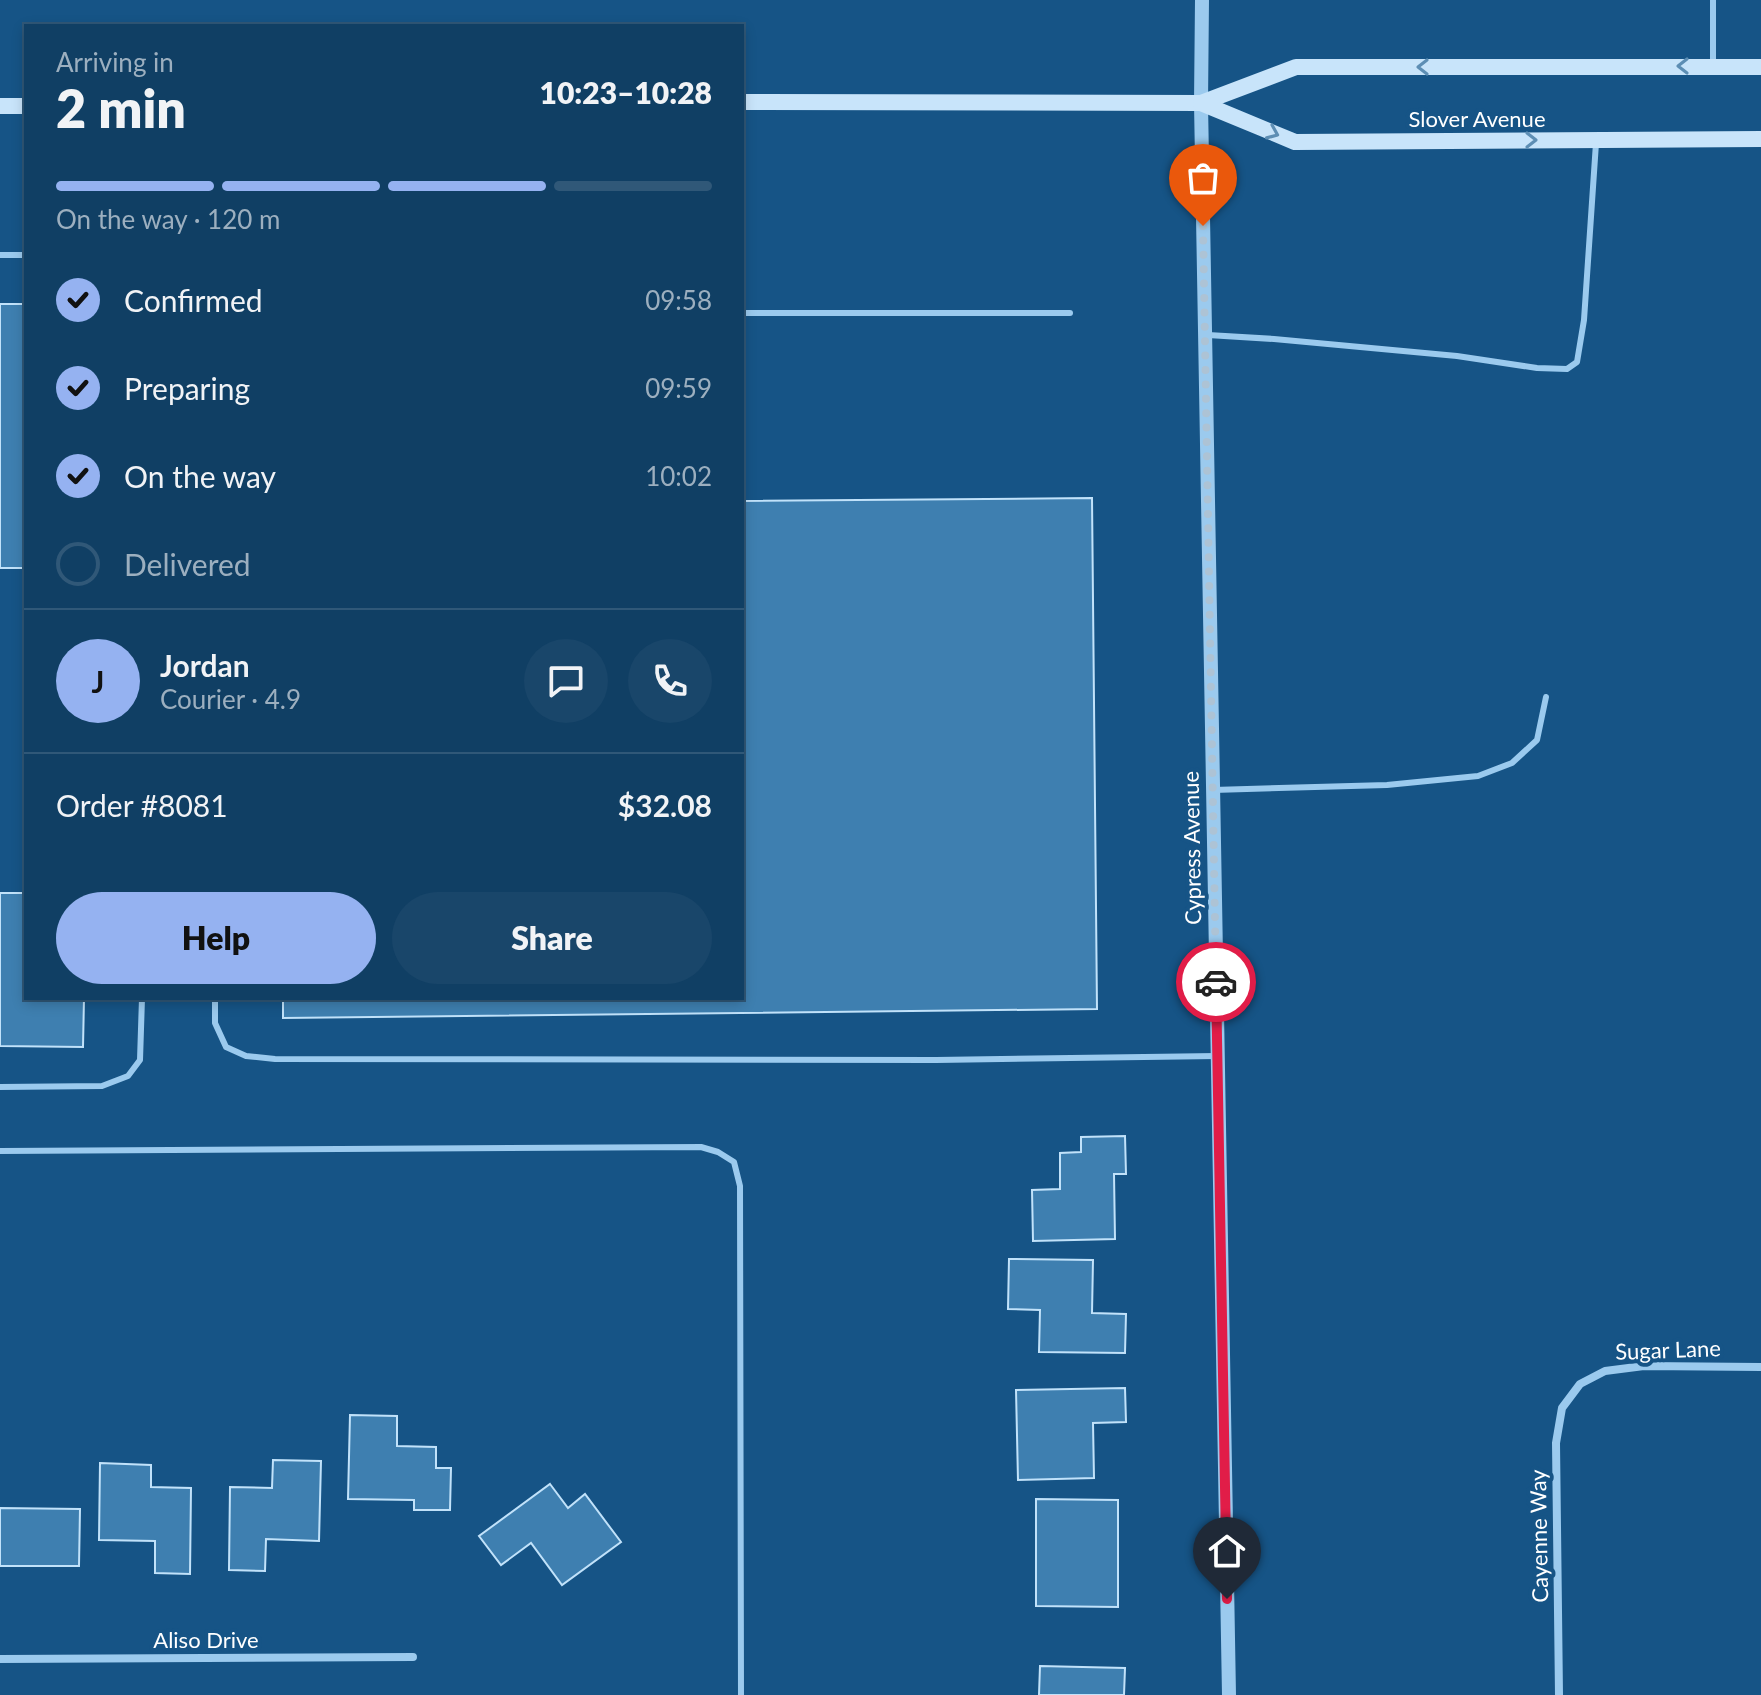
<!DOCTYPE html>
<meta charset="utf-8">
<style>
body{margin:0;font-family:Lato,sans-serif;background:#19466a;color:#f1f3f6;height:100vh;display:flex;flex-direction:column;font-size:30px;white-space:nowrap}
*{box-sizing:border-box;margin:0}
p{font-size:26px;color:#9cafbf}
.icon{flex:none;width:44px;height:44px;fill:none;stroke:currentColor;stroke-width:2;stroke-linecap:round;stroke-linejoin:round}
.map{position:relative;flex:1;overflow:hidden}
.side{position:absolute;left:24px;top:24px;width:720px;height:976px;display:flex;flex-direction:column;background:#103f64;border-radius:0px;box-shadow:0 4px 12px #0003,0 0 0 2px #305878}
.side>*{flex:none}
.pin{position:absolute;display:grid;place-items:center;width:68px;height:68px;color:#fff;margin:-82px -34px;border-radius:50% 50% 50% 0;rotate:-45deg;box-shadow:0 0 8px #0007}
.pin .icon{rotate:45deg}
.courier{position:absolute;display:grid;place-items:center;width:80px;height:80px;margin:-40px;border:6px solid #e11d48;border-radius:50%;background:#fff;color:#222;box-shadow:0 2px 10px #0007}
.headline em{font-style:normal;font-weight:800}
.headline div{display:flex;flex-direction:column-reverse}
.headline{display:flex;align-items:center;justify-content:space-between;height:136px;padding:0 32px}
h1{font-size:52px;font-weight:800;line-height:60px}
.bar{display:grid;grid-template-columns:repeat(4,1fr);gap:12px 8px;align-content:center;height:96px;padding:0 32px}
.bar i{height:10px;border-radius:6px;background:#305878}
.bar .on{background:#95b2f1}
.bar p{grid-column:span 4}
.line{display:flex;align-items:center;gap:20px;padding:0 32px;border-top:2px solid #305878}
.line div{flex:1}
.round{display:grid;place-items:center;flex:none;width:84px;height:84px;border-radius:42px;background:#19466a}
ol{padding:0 32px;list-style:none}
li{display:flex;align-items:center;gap:24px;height:88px}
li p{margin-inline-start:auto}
li .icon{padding:8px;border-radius:50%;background:#95b2f1;color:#111;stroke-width:4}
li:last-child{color:#9cafbf}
li i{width:44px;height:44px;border:4px solid #305878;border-radius:50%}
.cta{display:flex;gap:16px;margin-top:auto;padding:16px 32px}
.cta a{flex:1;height:92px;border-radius:48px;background:#95b2f1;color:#111;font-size:32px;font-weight:800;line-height:92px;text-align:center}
.cta a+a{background:#19466a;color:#f1f3f6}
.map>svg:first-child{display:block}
.building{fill:#3e7fb0;stroke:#c1e2fa;stroke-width:2}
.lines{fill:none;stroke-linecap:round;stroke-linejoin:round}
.service{stroke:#9bcaee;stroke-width:6}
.minor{stroke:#9bcaee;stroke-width:8}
.tertiary{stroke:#9bcaee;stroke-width:14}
.secondary{stroke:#c8e4fa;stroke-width:16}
.oneway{stroke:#5d8eb4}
.done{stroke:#adc3d5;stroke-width:8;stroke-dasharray:0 14.4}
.route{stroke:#e11d48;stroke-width:10}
.labels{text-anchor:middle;stroke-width:8;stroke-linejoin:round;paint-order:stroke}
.street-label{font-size:22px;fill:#fff;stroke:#165486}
</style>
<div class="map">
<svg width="1761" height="1695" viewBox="0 0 1761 1695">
<rect width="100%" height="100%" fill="#165486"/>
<!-- building -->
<g class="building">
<rect x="0" y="304" width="26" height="264"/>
<polygon points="1092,498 1097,1009 283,1018 283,998 742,998 742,501"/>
<polygon points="0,893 26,893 26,998 84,998 83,1047 0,1046"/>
<polygon points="1125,1136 1126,1174 1114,1174 1115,1239 1033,1241 1032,1190 1060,1189 1060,1153 1081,1152 1081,1137"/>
<polygon points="1009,1259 1093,1260 1092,1313 1126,1314 1125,1353 1039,1352 1040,1310 1008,1309"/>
<polygon points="1125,1388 1126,1422 1093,1423 1094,1478 1018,1480 1016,1390"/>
<polygon points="350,1415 397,1416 397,1446 436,1447 436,1468 451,1468 450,1510 414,1510 414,1500 348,1499"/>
<polygon points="273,1460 321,1461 319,1541 266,1539 265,1571 229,1570 230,1487 272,1488"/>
<polygon points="100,1463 151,1465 151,1487 191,1488 190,1574 155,1573 155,1541 99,1540"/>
<polygon points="550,1484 568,1508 585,1494 621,1542 562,1585 531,1543 501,1565 479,1536"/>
<polygon points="1036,1499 1118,1500 1118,1607 1036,1606"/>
<polygon points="0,1508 80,1509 79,1566 0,1566"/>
<polygon points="1040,1666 1125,1668 1124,1695 1039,1695"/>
</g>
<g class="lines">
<!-- service -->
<g class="service">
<polyline points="1713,66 1713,0"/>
<polyline points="0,255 26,255"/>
<polyline points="742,313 1070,313"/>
<polyline points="1208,335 1274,339 1457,356 1537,368 1567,369 1577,362 1584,320 1596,143"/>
<polyline points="1213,790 1387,785 1478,776 1512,763 1537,740 1546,697"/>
<polyline points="215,998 215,1023 226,1047 246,1056 275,1059 936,1060 1217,1056"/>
<polyline points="0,1087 102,1086 128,1076 140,1060 142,998"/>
<polyline points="0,1151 701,1147 718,1152 734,1162 740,1186 741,1695"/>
</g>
<!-- minor -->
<g class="minor">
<polyline points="0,1659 413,1657"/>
<polyline points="1559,1695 1556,1443 1562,1408 1580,1384 1605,1371 1644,1366 1761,1367"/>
</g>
<!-- tertiary -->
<polyline class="tertiary" points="1202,0 1201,103 1229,1695"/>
<!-- secondary -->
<g class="secondary">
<polyline points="742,102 1201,103 1296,67 1761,67"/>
<polyline points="1201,103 1295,142 1761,139"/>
<polyline points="0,106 26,106"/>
</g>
</g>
<!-- one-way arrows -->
<defs><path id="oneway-chevron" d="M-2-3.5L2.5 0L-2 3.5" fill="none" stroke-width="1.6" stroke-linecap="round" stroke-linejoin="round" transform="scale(2)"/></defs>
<g class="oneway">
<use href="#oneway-chevron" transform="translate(1683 66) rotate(180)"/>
<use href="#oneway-chevron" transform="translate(1423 67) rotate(180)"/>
<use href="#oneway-chevron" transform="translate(1273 133) rotate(23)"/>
<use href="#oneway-chevron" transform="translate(1531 140)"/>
</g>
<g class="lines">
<!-- done -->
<polyline class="done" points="1203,226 1216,982"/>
<!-- route -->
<polyline class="route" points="1216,982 1227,1599"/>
</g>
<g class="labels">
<!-- street labels -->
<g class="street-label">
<text x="1477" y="127">Slover Avenue</text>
<text transform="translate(1192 848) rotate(-91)" y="8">Cypress Avenue</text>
<text transform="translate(1668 1350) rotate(-2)" y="8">Sugar Lane</text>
<text transform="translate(1539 1536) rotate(-91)" y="8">Cayenne Way</text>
<text x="206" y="1648">Aliso Drive</text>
</g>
</g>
</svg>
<div class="pin" style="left:1203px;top:226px;background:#ea580c"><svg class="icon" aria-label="bag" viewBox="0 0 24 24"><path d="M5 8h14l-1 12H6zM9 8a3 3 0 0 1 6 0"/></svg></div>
<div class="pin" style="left:1227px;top:1599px;background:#1f2937"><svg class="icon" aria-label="home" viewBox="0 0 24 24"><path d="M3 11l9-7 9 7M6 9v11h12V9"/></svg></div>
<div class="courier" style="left:1216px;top:982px"><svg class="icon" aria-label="car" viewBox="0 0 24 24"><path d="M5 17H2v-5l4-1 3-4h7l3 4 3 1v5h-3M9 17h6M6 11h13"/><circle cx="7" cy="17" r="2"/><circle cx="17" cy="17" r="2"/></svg></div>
<section class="side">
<div class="headline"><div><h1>2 min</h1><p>Arriving in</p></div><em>10:23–10:28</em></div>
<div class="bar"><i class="on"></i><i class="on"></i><i class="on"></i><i></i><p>On the way · 120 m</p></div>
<ol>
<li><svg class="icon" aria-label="check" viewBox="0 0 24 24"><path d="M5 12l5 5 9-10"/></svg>Confirmed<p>09:58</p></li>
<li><svg class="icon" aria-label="check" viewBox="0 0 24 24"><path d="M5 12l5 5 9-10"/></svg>Preparing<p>09:59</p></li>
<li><svg class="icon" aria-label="check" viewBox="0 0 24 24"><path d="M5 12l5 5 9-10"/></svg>On the way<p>10:02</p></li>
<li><i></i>Delivered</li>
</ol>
<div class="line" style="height:144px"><b class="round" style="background:#95b2f1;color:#111">J</b><div><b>Jordan</b><p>Courier · 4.9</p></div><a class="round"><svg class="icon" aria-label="chat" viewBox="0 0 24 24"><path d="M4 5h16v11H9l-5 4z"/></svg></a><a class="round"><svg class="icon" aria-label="phone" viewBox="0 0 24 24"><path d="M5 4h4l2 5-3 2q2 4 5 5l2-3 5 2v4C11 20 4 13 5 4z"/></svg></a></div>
<div class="line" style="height:104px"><div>Order #8081</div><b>$32.08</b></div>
<div class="cta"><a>Help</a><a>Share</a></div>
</section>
</div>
